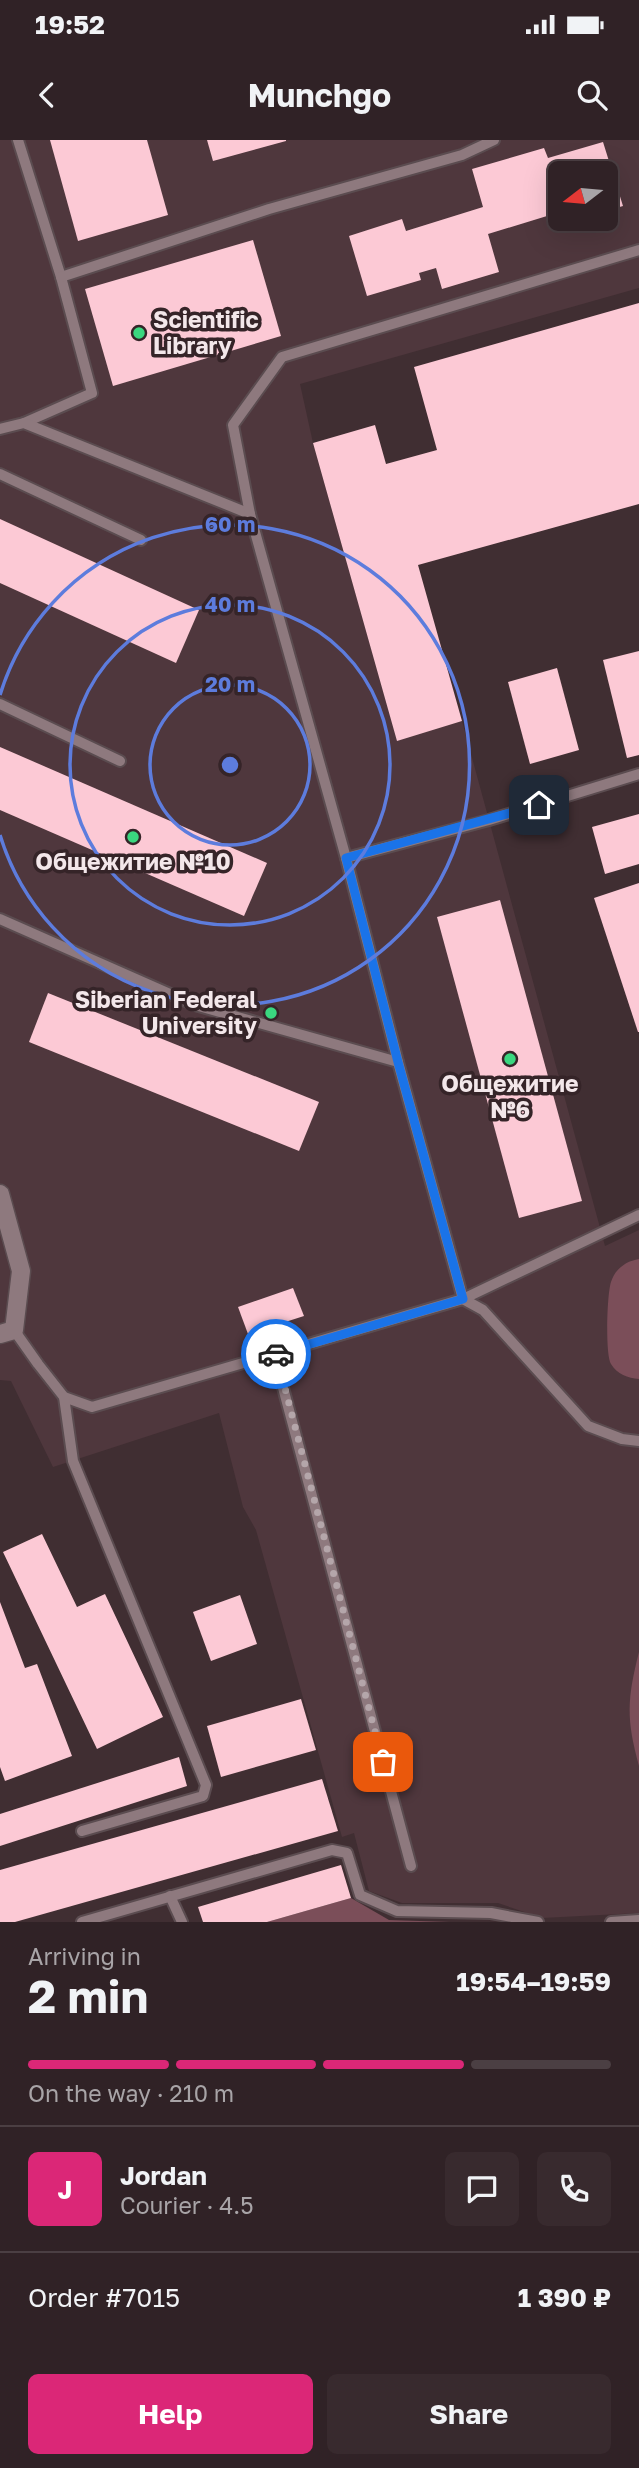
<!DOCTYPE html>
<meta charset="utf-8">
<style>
body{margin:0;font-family:"Golos Text",sans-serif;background:#382a2e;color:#f1f3f6;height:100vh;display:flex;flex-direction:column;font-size:26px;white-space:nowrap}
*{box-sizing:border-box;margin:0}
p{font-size:23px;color:#a8a4a7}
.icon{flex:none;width:38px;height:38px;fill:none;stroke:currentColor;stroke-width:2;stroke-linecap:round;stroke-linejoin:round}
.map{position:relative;height:1782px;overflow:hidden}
.drawer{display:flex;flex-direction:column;background:#302226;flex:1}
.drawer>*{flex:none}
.needle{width:46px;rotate:254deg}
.controls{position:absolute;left:548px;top:21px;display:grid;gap:14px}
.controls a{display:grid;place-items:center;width:70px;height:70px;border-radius:10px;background:#302226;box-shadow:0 7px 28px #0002,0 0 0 2px #4b3f43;font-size:35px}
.pin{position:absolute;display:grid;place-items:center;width:60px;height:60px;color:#fff;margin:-30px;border-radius:14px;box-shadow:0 4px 10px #0006}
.courier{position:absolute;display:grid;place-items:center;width:70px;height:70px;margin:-35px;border:5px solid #1a73e8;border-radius:50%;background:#fff;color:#222;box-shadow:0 2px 9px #0007}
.head em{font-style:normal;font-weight:700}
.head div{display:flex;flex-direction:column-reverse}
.head{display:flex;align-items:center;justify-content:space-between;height:119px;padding:0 28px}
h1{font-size:46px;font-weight:700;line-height:52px}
.bar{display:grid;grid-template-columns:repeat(4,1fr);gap:10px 7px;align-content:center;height:84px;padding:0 28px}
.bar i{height:9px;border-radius:5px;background:#4b3f43}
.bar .on{background:#db2777}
.bar p{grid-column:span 4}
.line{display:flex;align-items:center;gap:18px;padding:0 28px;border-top:2px solid #4b3f43}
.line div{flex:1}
.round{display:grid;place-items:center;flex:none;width:74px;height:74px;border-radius:10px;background:#382a2e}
.primary-button{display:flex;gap:14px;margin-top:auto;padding:14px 28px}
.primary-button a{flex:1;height:80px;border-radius:10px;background:#db2777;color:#fff;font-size:28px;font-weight:700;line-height:80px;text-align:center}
.primary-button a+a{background:#382a2e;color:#f1f3f6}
.status{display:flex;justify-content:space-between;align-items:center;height:49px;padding:0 35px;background:#302226;direction:ltr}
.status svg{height:19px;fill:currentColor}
header{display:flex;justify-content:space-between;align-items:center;height:91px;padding:0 28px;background:#302226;font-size:32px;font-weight:700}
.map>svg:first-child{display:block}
.built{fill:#4f373d;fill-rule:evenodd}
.green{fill:#7b4e59}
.building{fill:#fcc9d5}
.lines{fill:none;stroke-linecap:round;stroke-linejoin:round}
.lane-casing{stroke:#5b4c50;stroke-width:14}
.street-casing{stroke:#5b4c50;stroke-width:21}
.lane{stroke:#8e797e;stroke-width:10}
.street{stroke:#8e797e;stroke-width:18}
.done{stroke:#b4a6aa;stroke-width:7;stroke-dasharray:0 12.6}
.route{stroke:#1a73e8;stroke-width:9}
.ring{fill:none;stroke:#5d7cdd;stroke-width:3.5}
.poi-dot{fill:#3ad77f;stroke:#352428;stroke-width:2.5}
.labels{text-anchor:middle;stroke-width:7;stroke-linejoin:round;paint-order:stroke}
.poi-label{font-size:23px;font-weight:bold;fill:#f3e7ea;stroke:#352428}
.centre{fill:#5d7cdd;stroke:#352428;stroke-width:3.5}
.ring-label{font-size:21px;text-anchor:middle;font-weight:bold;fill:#5d7cdd;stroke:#352428;stroke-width:7;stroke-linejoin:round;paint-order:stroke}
</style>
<div class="status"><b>19:52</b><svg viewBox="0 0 49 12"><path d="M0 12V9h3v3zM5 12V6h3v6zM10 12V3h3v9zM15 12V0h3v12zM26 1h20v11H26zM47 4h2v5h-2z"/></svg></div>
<header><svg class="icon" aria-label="back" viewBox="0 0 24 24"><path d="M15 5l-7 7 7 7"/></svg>Munchgo<svg class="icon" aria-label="search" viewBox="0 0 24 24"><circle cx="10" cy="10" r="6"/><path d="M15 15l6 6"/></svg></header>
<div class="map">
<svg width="639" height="1782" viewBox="0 0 639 1782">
<rect width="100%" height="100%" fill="#402e32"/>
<!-- built -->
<path class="built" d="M 0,0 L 639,0 L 639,148 L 300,244 L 313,303 L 397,600 L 462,581 L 605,1106 L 639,1090 L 639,1773 L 542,1778 L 498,1763 L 402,1763 L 369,1751 L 354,1693 L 342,1697 L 256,1390 L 243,1367 L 219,1273 L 53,1327 L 11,1241 L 0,1240 ZM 560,33 L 606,33 L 606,79 L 560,79 Z"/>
<!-- green -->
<g class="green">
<path d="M 639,1119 L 639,1239 C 628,1238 617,1234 611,1224 C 605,1215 607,1153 611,1142 C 615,1129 626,1121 639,1119 Z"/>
<path d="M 639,1512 L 639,1626 C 626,1579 627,1559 639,1512 Z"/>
<polygon points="351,1758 389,1780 450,1782 267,1782"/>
</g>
<!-- building -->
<g class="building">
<polygon points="50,0 147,0 168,75 78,101"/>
<polygon points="207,0 286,0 286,1 213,21"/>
<polygon points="603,2 623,66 606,71 606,33 560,33 560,72 488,94 499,132 442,149 436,128 419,133 421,140 367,156 349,96 402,79 406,91 483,67 472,29 544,8 548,18"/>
<polygon points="253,100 281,196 113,246 85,149"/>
<polygon points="639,163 639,364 418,425 462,581 397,601 313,303 375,285 386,324 437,310 414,227"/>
<polygon points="0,379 199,470 176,523 0,443"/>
<polygon points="639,511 639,615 627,618 603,520"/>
<polygon points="557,528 579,610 530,624 508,542"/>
<polygon points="0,607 267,723 244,776 0,670"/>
<polygon points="639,674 639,724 605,734 592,687"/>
<polygon points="639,743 639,892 638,892 594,758"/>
<polygon points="500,760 582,1061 519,1078 437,777"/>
<polygon points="48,853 319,962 299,1011 29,902"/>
<polygon points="293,1148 304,1176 248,1194 238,1167"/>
<polygon points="42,1394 77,1467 105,1454 163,1577 97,1609 3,1412"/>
<polygon points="240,1455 257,1504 211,1521 193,1472"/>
<polygon points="0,1462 25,1528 37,1524 72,1616 5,1641 0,1627"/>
<polygon points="301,1559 316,1610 221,1637 207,1586"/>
<polygon points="179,1617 187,1646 0,1706 0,1674"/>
<polygon points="322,1639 338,1691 15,1782 0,1782 0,1730"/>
<polygon points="341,1725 351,1758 267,1782 203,1782 198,1767"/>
</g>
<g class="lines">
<!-- lane casing -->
<g class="lane-casing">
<g id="lane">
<polyline points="18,0 61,137 92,253 24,283"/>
<polyline points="61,137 269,69 462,15 494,0"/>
<polyline points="0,289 24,283 250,374 346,718 398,922"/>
<polyline points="0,334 141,400"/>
<polyline points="250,374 233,285 282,217 639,110"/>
<polyline points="0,564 120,621"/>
<polyline points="346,718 489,680 639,634"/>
<polyline points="0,779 195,865 398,922 463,1159 483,1170 588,1286 622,1299 639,1301"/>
<polyline points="14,1190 38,1224 64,1257 92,1267 463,1159 639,1075"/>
<polyline points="274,1214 411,1726"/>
<polyline points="64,1257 73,1321 206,1645 203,1656 82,1691"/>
<polyline points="170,1756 182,1782"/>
<polyline points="82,1782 332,1710 347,1713 360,1755 397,1771 491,1773 538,1782"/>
<polyline points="611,1782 639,1780"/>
</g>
</g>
<!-- street casing -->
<g class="street-casing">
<polyline id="street" points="0,1054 21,1131 14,1190 0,1194"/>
</g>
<!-- lane -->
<use href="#lane" class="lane"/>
<!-- street -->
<use href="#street" class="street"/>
</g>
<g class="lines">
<!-- done -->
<polyline class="done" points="276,1214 383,1622"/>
<!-- route -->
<polyline class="route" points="276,1214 463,1159 398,922 346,718 539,665"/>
</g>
<!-- distance rings -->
<g class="ring">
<circle cx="230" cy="625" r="80"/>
<circle cx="230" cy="625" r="160"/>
<path d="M0 555A240 240 0 1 1 0 695"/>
</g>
<!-- markers -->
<g class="poi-dot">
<circle cx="139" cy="193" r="7"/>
<circle cx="133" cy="697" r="7"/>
<circle cx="271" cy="873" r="7"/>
<circle cx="510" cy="919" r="7"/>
</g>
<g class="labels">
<!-- poi labels -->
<g class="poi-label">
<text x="153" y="188" text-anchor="start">Scientific<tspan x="153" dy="26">Library</tspan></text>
<text x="133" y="730">Общежитие №10</text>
<text x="257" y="868" text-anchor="end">Siberian Federal<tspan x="257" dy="26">University</tspan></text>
<text x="510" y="952">Общежитие<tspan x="510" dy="26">№6</tspan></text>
</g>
</g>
<circle cx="230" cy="625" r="10" class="centre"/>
<g class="ring-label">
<text x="230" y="392">60 m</text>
<text x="230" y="472">40 m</text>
<text x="230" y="552">20 m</text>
</g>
</svg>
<div class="controls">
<a><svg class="needle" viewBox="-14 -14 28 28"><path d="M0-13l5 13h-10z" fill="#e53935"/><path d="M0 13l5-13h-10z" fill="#a8a4a7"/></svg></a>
</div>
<div class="pin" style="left:383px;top:1622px;background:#ea580c"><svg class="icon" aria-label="bag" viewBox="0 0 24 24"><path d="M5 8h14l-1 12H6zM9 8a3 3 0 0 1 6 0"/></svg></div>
<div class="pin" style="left:539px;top:665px;background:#1f2937"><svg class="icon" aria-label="home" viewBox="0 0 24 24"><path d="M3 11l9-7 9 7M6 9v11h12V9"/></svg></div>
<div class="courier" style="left:276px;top:1214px"><svg class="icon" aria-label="car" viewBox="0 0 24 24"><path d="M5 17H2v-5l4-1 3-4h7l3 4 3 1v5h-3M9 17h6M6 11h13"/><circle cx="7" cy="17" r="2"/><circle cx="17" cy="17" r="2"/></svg></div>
</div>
<section class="drawer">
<div class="head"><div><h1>2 min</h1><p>Arriving in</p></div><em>19:54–19:59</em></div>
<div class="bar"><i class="on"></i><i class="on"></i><i class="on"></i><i></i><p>On the way · 210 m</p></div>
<div class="line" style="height:126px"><b class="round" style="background:#db2777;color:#fff">J</b><div><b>Jordan</b><p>Courier · 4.5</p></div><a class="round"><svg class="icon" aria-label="chat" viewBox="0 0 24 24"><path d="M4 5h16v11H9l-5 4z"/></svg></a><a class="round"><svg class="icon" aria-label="phone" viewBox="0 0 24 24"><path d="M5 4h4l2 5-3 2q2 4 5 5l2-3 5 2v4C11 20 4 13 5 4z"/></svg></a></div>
<div class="line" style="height:91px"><div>Order #7015</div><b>1 390 ₽</b></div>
<div class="primary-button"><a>Help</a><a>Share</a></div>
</section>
